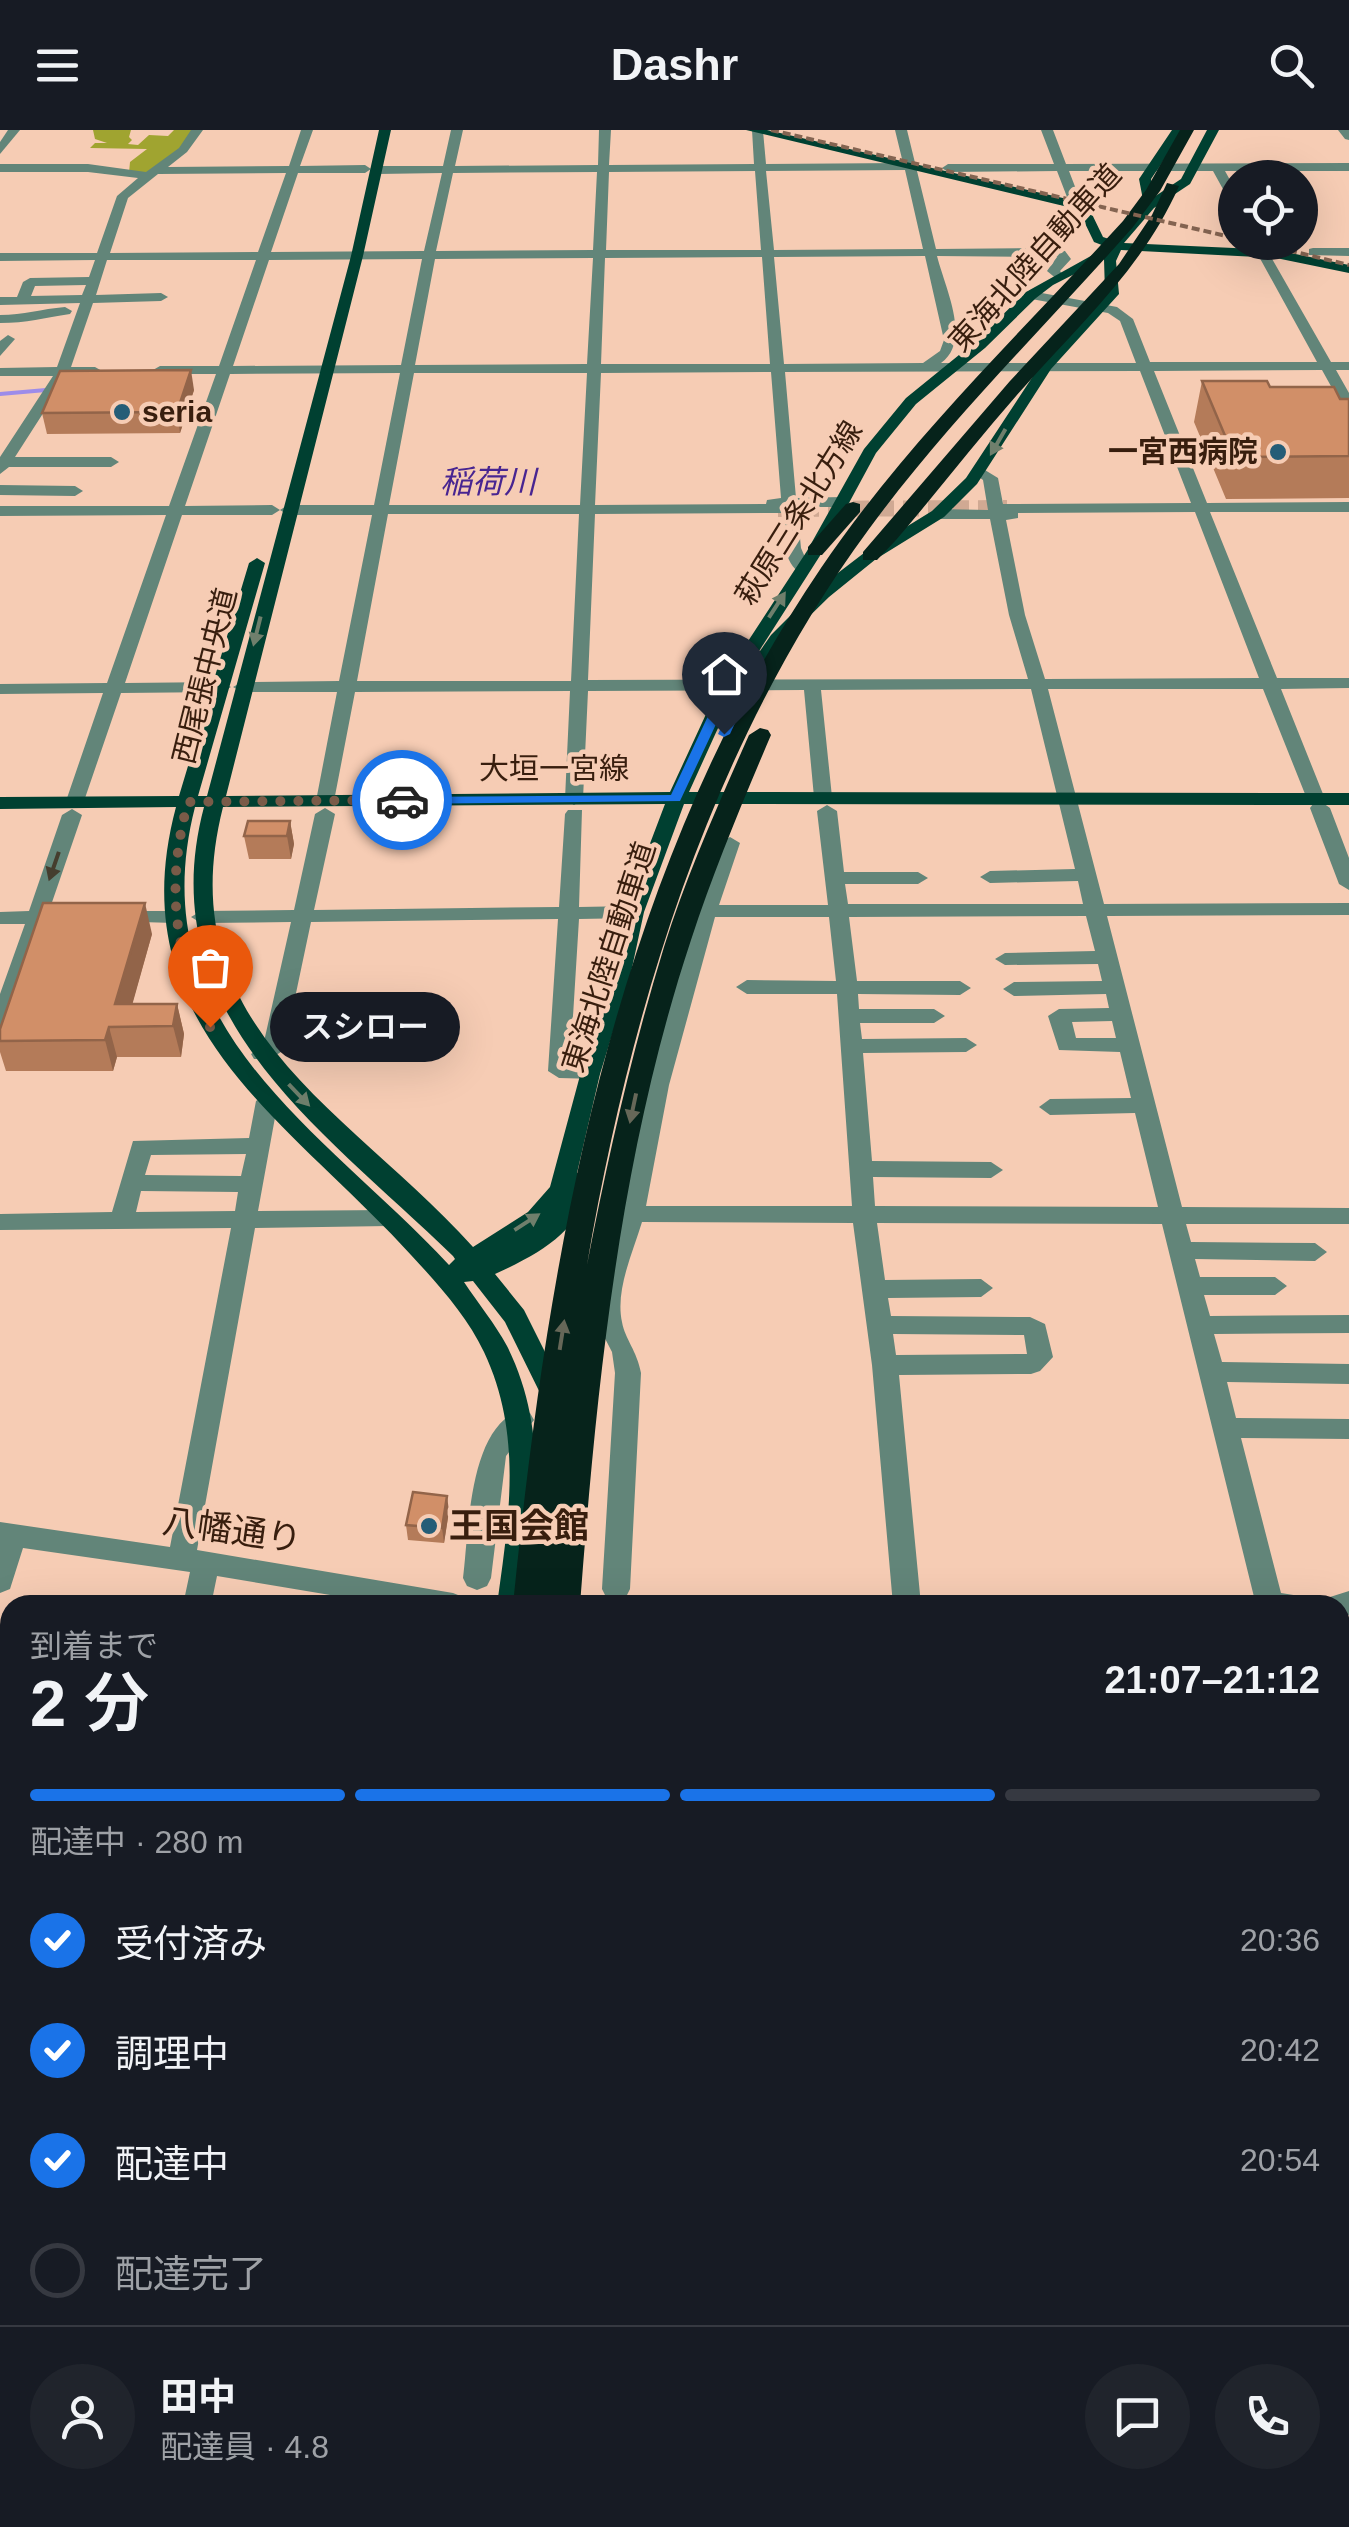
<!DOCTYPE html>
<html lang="ja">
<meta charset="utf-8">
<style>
body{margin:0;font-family:Helvetica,"Noto Sans JP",sans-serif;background:#20242c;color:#f1f3f6;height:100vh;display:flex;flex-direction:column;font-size:38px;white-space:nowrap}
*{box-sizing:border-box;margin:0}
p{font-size:32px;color:#9ea1a6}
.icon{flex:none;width:55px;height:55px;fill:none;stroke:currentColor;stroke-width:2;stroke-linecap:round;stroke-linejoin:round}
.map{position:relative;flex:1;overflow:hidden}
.drawer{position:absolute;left:0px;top:1465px;width:1350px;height:932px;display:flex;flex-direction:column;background:#171b24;border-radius:30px 30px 0 0;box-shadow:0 10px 40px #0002}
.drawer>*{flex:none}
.tools{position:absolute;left:1218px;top:30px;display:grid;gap:20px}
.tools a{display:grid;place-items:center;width:100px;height:100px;border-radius:50%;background:#171b24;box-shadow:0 10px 40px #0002;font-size:50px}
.pin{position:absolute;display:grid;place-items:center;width:85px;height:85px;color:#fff;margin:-102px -42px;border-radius:50% 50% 50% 0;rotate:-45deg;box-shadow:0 0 10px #0007}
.pin .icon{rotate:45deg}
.courier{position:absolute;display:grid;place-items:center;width:100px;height:100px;margin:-50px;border:8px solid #1a73e8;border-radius:50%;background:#fff;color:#222;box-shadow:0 2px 12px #0007}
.bubble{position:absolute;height:70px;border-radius:35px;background:#171b24;box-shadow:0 10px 40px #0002;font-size:32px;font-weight:600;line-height:70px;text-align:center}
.headline em{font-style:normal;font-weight:600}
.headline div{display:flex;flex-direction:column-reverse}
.headline{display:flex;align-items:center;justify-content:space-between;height:170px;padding:0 30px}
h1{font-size:65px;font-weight:600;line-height:75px}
.bar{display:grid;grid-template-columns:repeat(4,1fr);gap:15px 10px;align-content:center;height:120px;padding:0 30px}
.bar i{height:12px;border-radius:8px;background:#363941}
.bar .on{background:#1a73e8}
.bar p{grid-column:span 4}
.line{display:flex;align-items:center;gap:25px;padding:0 30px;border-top:2px solid #363941}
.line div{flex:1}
.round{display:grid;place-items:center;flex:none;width:105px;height:105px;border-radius:52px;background:#20242c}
ol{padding:0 30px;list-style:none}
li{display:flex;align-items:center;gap:30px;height:110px}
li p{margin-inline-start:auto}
li .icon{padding:10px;border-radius:50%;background:#1a73e8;color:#fff;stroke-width:4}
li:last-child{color:#9ea1a6}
li i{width:55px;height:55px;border:5px solid #363941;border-radius:50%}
header{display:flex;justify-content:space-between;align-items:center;height:130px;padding:0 30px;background:#171b24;font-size:45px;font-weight:600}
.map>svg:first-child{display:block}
.forest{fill:#a0a430}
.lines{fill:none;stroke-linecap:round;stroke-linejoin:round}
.stream{stroke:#9d8ce9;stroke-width:4}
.minor-tunnel{stroke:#d0a993;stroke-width:16;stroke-dasharray:16 9;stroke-linecap:butt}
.minor{fill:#628579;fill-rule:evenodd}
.major{fill:#004031;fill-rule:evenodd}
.highway{fill:#06231b;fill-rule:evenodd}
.rail{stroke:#846451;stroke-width:4;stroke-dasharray:8 4;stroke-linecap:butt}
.wall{fill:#b47b59}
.shaded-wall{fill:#926449}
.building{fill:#d18f68;stroke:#926449;stroke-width:2.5}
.oneway{fill:#6f7f6c}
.oneway2{fill:#453d2e}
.oneway3{fill:#666758}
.route{fill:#1a73e8}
.done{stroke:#7a5b48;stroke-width:10;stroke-dasharray:0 18}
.poi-dot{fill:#255d77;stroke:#f6ccb4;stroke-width:4}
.labels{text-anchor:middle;stroke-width:9;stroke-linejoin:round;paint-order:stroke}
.far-street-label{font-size:30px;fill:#381e0e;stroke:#f6ccb4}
.far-poi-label{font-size:30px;font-weight:bold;fill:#381e0e;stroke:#f6ccb4;text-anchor:start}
.far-water-label{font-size:32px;font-style:italic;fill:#482591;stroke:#f6ccb4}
.poi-label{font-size:35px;font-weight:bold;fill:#381e0e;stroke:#f6ccb4;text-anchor:start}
.street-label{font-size:35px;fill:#381e0e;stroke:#f6ccb4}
</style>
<header><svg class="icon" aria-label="menu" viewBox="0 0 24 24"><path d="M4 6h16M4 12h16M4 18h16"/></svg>Dashr<svg class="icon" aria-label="search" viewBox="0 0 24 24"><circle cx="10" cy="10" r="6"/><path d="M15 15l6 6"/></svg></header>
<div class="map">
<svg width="1349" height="2397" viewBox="0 0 1349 2397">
<rect width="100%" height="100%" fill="#f6ccb4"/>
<!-- forest -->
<polygon class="forest" points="93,0 131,0 129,7 132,10 128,14 138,15 149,5 168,6 174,0 198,0 183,20 147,46 129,43 130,32 147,19 90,18 95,13 107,13 95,9"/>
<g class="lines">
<!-- stream -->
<polyline class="stream" points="0,264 46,260"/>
<!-- minor-tunnel -->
<polyline class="minor-tunnel" points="778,379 1007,378"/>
<!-- minor -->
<g class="minor">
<polygon points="8,0 20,0 0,24 0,12"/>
<path d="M 191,0 L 203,0 L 187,22 L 168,37 L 289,36 L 301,0 L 313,0 L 300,36 L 365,35 L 371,39 L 365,43 L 298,43 L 271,122 L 424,121 L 442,43 L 378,44 L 372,40 L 378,36 L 443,36 L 451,0 L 463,0 L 455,36 L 598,35 L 599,0 L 611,0 L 609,35 L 754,34 L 752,0 L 763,1 L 766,34 L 903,33 L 895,0 L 907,0 L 936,119 L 1050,118 L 1065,121 L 1071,129 L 1060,141 L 1064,146 L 1058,150 L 1047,141 L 1057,127 L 937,126 C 945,158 972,211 941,233 L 1136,233 L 1120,191 L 1108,183 L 1026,168 L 1024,165 L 1031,161 L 1117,177 L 1133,189 L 1150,232 L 1317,232 L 1257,123 L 1267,120 L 1331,232 L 1349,232 L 1349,240 L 1336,240 L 1349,263 L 1349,280 L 1342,276 L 1322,240 L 1154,241 L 1207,373 L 1349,372 L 1349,382 L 1210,382 L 1277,548 L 1349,548 L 1349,558 L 1281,559 L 1325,669 L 1323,673 L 1330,678 L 1349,728 L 1349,760 L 1339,754 L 1310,678 L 1313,674 L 1307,669 L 1263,559 L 1048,559 L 1104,774 L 1349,773 L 1349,785 L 1107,786 L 1182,1077 L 1349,1078 L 1349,1094 L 1186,1094 L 1191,1112 L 1315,1113 L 1327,1122 L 1315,1131 L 1195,1129 L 1200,1147 L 1275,1147 L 1287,1156 L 1275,1165 L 1204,1165 L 1210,1186 L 1349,1185 L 1349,1203 L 1214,1204 L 1222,1232 L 1349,1234 L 1349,1254 L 1227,1252 L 1236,1288 L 1349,1289 L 1349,1309 L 1241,1308 L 1281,1463 L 1306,1467 L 1310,1475 L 1256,1475 L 1162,1094 L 877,1093 L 885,1150 L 981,1149 L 993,1158 L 981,1167 L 888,1168 L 891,1186 L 1030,1187 L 1045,1194 L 1053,1227 L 1040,1241 L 1031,1244 L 899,1245 L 921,1475 L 893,1475 L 872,1235 L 853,1093 L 642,1092 C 633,1122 615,1160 622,1192 C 625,1209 637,1221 641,1243 L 630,1459 L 626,1467 L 616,1471 L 606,1467 L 602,1459 L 615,1243 L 612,1222 L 597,1193 L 599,1153 L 621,1084 L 647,955 L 678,837 L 720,713 L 730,707 L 740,713 L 719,775 L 828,775 L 817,681 L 827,675 L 837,681 L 844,742 L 918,742 L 928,748 L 918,754 L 845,754 L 848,774 L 1083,774 L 1078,751 L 990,753 L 980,747 L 990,741 L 1075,739 L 1031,559 L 821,560 L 832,667 L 823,673 L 814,667 L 804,560 L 588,561 L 583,669 L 574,675 L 565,669 L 570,561 L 355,562 L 334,671 L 332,675 L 318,675 L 316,671 L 337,562 L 242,562 L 233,557 L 242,552 L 339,551 L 372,385 L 288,385 L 280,380 L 288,375 L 374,375 L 400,243 L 230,244 L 185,376 L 272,375 L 280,380 L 272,385 L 182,385 L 125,553 L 222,552 L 231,557 L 222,562 L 121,563 L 84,671 L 82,675 L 68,675 L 66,671 L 103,563 L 0,564 L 0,554 L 107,553 L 166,385 L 0,386 L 0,376 L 169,376 L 216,244 L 160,244 L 153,240 L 160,236 L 219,236 L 256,130 L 107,130 L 96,165 L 161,163 L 168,167 L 161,171 L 93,173 L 71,237 L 95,237 L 102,241 L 95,245 L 67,246 L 15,327 L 111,327 L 119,332 L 111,337 L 9,337 L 0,344 L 0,327 L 53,246 L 0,246 L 0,238 L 57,237 L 80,173 L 0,175 L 0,167 L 17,167 L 23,152 L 30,148 L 89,147 L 95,130 L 0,131 L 0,123 L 97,123 L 117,66 L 138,48 L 88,42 L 0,42 L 0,34 L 88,34 L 146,42 L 179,18 ZM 905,40 L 923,119 L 774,120 L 766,41 ZM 755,41 L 761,120 L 606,120 L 609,42 ZM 597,42 L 593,120 L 436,121 L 453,43 ZM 286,43 L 258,122 L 110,123 L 128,68 L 158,44 ZM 925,126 L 944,210 L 940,221 L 923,233 L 784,234 L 774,127 ZM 762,127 L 770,234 L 601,234 L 605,128 ZM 593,128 L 587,234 L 415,235 L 435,129 ZM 422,129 L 401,235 L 233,236 L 269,130 ZM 86,155 L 82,165 L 31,166 L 35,156 ZM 1140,241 L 1191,373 L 1003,374 L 998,348 L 980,337 L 972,342 L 983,350 L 988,380 L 938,379 L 930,384 L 938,389 L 990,389 L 1009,485 L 1028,549 L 588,550 L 595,384 L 782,383 C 784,403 782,434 802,444 L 810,439 L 801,418 L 797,377 L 842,377 L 850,372 L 842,367 L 796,368 L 785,242 ZM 771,242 L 781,368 L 767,370 L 766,374 L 595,375 L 601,243 ZM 414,243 L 587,243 L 580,375 L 389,375 ZM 1195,382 L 1259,548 L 1045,549 L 1025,485 L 1006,390 L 1018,388 L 1018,383 ZM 388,384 L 579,384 L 571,551 L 357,551 ZM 1086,786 L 1095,821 L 1005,823 L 995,829 L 1005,835 L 1098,834 L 1102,851 L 1014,852 L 1003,859 L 1014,866 L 1106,864 L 1109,878 L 1059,879 L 1048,886 L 1059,920 L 1120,922 L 1131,968 L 1050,969 L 1039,977 L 1050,985 L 1135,983 L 1158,1077 L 875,1076 L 873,1047 L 991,1048 L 1003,1040 L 991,1032 L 872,1031 L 863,923 L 966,922 L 977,915 L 966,908 L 862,909 L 860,893 L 934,893 L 945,886 L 934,879 L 859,879 L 858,864 L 960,865 L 971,858 L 960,851 L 857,851 L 849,787 ZM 715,787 L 829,787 L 836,851 L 747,850 L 736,857 L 747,864 L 837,864 L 852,1076 L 646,1076 L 669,955 ZM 1112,891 L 1116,908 L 1076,908 L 1072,892 ZM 893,1204 L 1024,1205 L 1027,1224 L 896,1225 Z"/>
<polygon points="1041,0 1053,0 1066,34 1349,33 1349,41 1225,41 1235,59 1235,74 1229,70 1213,41 1069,41 1079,67 1073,71 1067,67 1057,41 948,42 942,38 948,34 1054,34"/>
<polygon points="1338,0 1349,0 1349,10 1345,9"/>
<polygon points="1313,118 1349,118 1349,126 1309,125 1309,119"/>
<path d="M 65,177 L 72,181 L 70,184 C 44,188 27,193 0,193 L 0,185 C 24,185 41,179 65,177 Z"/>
<polygon points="8,205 15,209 0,226 0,211"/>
<polygon points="0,355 75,356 83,361 75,366 0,365"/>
<polygon points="325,678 335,684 314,780 559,777 565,684 568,680 582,680 579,777 634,776 644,782 634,788 579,789 570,935 597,939 600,944 597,949 559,948 548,941 558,789 311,792 284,920 270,929 254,929 251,924 263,916 291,792 201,793 191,787 201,781 294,780 315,684"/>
<polygon points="72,679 82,685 49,781 60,787 45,793 11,895 0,902 0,864 25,794 0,794 0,782 29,781 62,685"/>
<polygon points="115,781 174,781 184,787 174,793 108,791 108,783"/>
<path d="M 267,964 L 278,971 L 258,1081 L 389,1080 L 401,1088 L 389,1096 L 255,1098 L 197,1420 L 453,1463 L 463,1467 L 467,1475 L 390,1475 L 217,1446 L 211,1475 L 183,1475 L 190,1442 L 23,1418 L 10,1459 L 0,1463 L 0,1392 L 170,1417 L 231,1098 L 0,1100 L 0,1084 L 112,1082 L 133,1011 L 249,1008 L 256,971 ZM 246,1024 L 241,1046 L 145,1045 L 151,1025 ZM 141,1061 L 238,1062 L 235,1081 L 136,1082 Z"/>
<path d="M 521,1280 L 530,1283 L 534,1290 L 506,1326 L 491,1448 L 487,1456 L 477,1460 L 467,1456 L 463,1448 C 469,1402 468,1297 521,1280 Z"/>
<polygon points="1349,1461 1349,1485 1340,1487 1340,1475 1326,1475 1330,1467"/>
<rect x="1340" y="1593" width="9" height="26"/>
<polygon points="1340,1678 1349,1679 1349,1707 1340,1706"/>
<rect x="0" y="1880" width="10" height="32"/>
<polygon points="1340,2114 1349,2118 1349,2158 1340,2154"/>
<polygon points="10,2199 10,2278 0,2283 0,2203"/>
<polygon points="1340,2281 1349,2282 1349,2320 1340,2319"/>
<polygon points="461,2388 499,2388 500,2397 462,2397"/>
<polygon points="652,2388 690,2388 691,2397 653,2397"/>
<polygon points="972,2388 1010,2388 1011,2397 973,2397"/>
</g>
<!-- major -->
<g class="major">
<path d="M 379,0 L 391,0 L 363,126 L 226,666 L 670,662 L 720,554 L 807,421 L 864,319 L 906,268 L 975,212 L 1026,162 L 1107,117 L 1094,112 L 1080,83 L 1068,77 L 746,0 L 767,0 L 1076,71 L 1089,78 L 1103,107 L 1112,110 L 1144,75 L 1139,49 L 1172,0 L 1184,0 L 1151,49 L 1154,67 L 1181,49 L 1207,0 L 1219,0 L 1190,54 L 1154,78 L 1124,113 L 1276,120 L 1349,135 L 1349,143 L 1276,128 L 1121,120 L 1116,131 L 1119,164 L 1051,239 L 977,354 L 944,387 L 876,429 L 829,467 L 783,512 L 764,541 L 752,541 L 749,537 L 771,505 L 817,459 L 864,423 L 932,381 L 966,348 L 1041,234 L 1105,163 L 1104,129 L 1053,155 L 1036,168 L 985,218 L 916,274 L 876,323 L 823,421 L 738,554 L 689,662 L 1349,663 L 1349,675 L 684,674 L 644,782 L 630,847 L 600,944 L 577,1043 L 590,1044 L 594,1050 C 578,1102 543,1122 495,1144 L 524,1180 L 566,1264 L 562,1271 L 544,1271 L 505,1192 L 473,1151 L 464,1152 C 478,1173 495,1194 507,1216 C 549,1300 536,1386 525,1475 L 497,1475 C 509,1388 523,1305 484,1222 C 467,1186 438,1154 411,1125 C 286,988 118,894 176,677 L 0,679 L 0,667 L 179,666 L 249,433 L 257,428 L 265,433 L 198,666 L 207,666 L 351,126 ZM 665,674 L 624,782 L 550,1057 L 528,1082 L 473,1117 C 350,980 167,898 223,677 ZM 195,677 L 204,677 C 149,885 323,999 453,1126 L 455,1129 L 449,1135 C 319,996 139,897 195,677 Z"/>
<polygon points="509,2388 547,2388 548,2397 510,2397"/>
<polygon points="604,2388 642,2388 644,2397 606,2397"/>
</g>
<!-- highway -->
<g class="highway">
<path d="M 1180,0 L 1194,0 L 1160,61 L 1133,97 C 1045,197 948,291 869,399 C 712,612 631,876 587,1135 C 608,1027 632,921 664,817 C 687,744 718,675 749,605 L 760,598 L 768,600 L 771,605 C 742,673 714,740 691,810 C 620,1024 597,1251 580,1475 L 513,1475 C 549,1115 614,744 821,438 C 907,311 1020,204 1123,91 L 1146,60 Z"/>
<path d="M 1167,53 L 1179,56 C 1144,136 1082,192 1025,256 C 980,306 940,359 896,410 L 877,430 L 863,430 L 863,422 L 1010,251 L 1119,134 L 1152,85 Z"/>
<polygon points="853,372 860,374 860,382 822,425 808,425 808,417 846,374"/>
<polygon points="532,2388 621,2388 623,2397 533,2397"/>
</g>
<!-- rail -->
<g class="rail">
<polyline points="771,0 1235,108"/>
<polyline points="1254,112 1349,135"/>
</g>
</g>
<!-- wall -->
<g class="wall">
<polygon points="1202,251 1270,257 1340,269 1349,269 1349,368 1226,369 1194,292"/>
<polygon points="194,260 180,303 47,304 42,283"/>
<polygon points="290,691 294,714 291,729 249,729 244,706"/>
<polygon points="152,804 132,874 177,874 184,904 181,927 117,927 113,941 6,941 0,922 0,899"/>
<polygon points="449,1381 444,1413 408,1410 406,1395"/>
</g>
<!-- shaded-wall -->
<g class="shaded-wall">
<polygon points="191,240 194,260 180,303 177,282"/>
<polygon points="290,691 294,714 291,729 287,706"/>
<polygon points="145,773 152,804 126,897 115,874"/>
<polygon points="177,874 184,904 181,927 173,896"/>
<polygon points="109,897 117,927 113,941 105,910"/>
<polygon points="447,1366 449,1381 444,1413 442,1398"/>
</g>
<!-- building -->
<g class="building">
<polygon points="191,240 177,282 42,283 60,241"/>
<polygon points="1202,251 1267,251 1270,257 1334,257 1340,269 1349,269 1349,326 1234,327"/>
<polygon points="248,691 290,691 287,706 244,706"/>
<polygon points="43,773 145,773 115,874 177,874 173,896 109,897 105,910 0,911 0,899"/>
<polygon points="413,1362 447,1366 442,1398 406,1395"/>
</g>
<!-- one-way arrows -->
<defs><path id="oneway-solid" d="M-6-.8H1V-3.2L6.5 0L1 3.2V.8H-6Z" transform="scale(2.5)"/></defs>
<g class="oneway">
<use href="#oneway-solid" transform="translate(998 312) rotate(120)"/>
<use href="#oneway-solid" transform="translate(777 475) rotate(-57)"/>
<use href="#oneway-solid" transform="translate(257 501) rotate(104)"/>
<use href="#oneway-solid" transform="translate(299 965) rotate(46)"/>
<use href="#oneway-solid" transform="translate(527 1092) rotate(-33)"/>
</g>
<use class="oneway2" href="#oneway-solid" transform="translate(54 736) rotate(109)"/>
<g class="oneway3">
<use href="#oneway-solid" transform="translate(633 978) rotate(102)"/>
<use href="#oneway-solid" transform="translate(562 1205) rotate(-81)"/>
</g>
<!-- route -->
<polygon class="route" points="729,551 753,554 730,604 724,607 718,604 740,558 733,558 680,671 402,674 396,670 402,667 671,665 723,554"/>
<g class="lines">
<!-- done -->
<path class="done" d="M 210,897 C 173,822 166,753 188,672 L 402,670"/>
</g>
<!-- markers -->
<g class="poi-dot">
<circle cx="122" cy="282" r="10"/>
<circle cx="1278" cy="322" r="10"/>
<circle cx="429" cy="1396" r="10"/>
</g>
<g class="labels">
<!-- far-street labels -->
<g class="far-street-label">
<text transform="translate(1035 128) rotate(-48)" y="10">東海北陸自動車道</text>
<text transform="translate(799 383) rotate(-58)" y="10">萩原三条北方線</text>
<text transform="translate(205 546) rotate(-76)" y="10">西尾張中央道</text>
<text x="554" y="649">大垣一宮線</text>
<text transform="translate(609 827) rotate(-72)" y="10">東海北陸自動車道</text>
</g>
<!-- far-poi labels -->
<g class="far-poi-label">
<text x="142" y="292">seria</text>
<text x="1258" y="332" text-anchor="end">一宮西病院</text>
</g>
<!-- far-water labels -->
<g class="far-water-label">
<text x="488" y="363">稲荷川</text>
</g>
<!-- poi labels -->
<g class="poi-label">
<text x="449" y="1408">王国会館</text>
</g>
<!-- street labels -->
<g class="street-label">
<text transform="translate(232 1400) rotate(8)" y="12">八幡通り</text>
</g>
</g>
</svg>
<div class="tools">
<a><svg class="icon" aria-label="locate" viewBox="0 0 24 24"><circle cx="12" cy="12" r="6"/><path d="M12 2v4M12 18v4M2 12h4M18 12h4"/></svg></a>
</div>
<div class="pin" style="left:210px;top:897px;background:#ea580c"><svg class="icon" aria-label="bag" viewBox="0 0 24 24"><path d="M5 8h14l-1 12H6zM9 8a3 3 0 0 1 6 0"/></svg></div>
<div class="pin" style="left:724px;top:604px;background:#1f2937"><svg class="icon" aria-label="home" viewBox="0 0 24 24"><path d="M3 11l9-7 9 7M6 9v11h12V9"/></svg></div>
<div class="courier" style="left:402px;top:670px"><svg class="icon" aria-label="car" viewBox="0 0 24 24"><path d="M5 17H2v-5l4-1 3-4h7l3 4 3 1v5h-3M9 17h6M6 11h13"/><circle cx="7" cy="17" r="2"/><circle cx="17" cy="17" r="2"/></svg></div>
<div class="bubble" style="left:270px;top:862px;width:190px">スシロー</div>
<section class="drawer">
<div class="headline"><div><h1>2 分</h1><p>到着まで</p></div><em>21:07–21:12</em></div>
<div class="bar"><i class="on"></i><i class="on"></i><i class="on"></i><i></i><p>配達中 · 280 m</p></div>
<ol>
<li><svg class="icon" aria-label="check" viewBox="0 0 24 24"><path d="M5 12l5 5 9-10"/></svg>受付済み<p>20:36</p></li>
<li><svg class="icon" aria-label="check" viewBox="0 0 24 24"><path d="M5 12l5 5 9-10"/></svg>調理中<p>20:42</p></li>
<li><svg class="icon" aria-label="check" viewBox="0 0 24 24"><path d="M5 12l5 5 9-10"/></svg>配達中<p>20:54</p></li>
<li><i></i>配達完了</li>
</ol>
<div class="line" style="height:180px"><a class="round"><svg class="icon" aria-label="person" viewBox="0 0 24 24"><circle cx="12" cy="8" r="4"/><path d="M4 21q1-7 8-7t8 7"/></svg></a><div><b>田中</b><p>配達員 · 4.8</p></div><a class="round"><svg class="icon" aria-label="chat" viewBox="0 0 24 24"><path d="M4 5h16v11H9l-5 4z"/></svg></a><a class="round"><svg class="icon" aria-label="phone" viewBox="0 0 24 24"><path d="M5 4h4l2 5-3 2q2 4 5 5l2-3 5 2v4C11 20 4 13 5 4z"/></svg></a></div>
</section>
</div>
